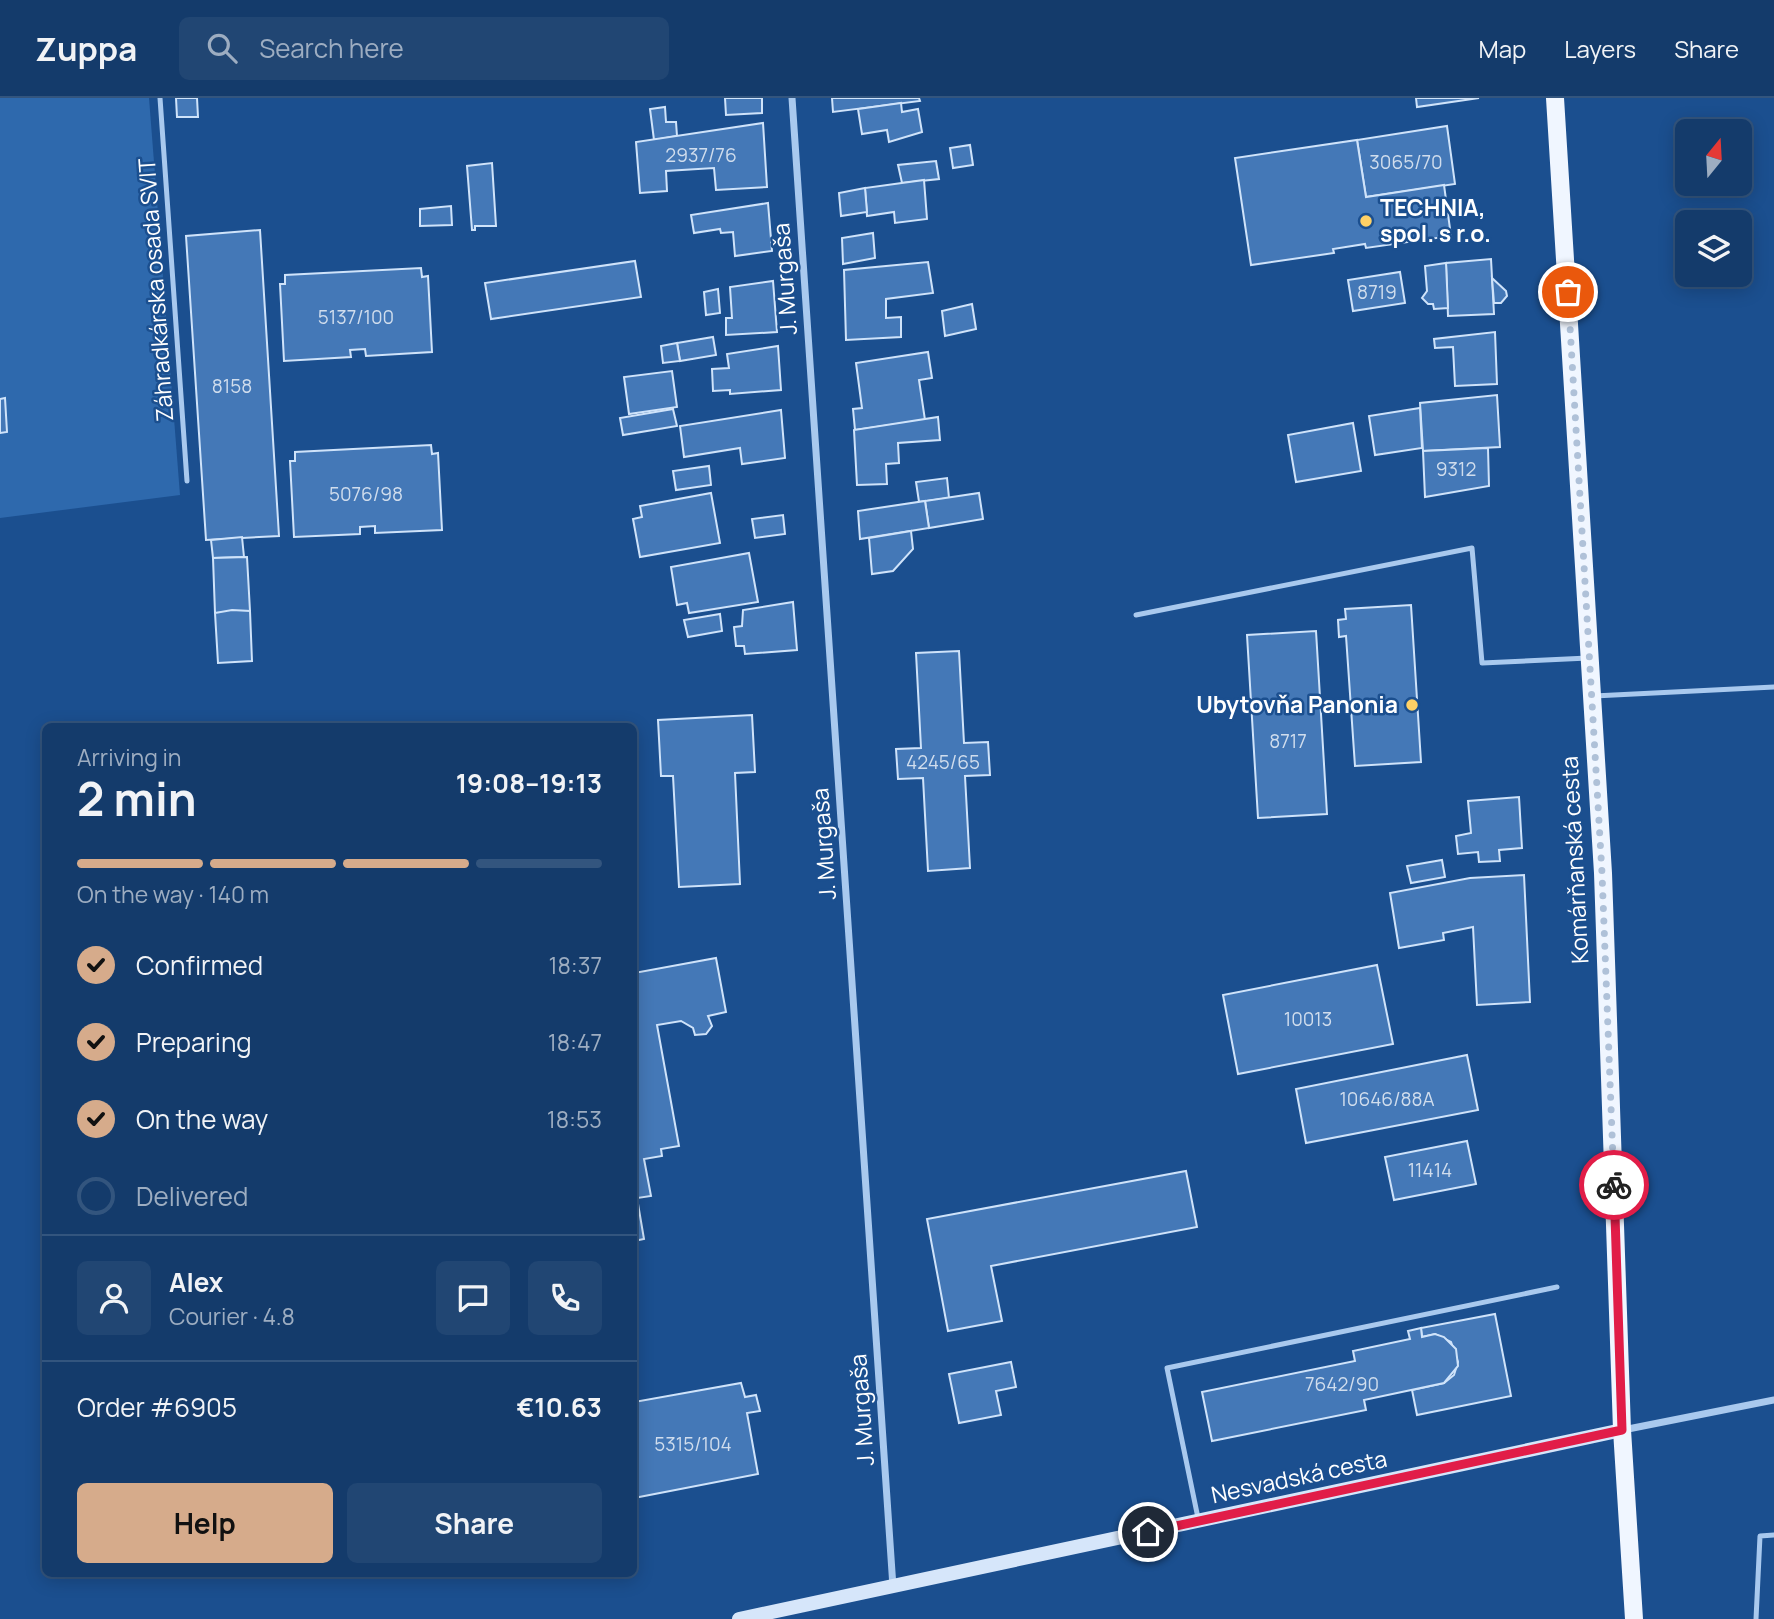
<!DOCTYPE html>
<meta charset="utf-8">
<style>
body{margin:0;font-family:Manrope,sans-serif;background:#214673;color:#f1f3f6;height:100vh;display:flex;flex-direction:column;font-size:26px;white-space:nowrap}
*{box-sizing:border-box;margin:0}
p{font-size:23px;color:#9dadc1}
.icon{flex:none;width:38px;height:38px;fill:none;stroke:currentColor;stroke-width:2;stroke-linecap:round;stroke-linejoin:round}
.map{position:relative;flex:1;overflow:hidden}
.side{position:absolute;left:42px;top:625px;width:595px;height:854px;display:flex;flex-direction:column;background:#143b6b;border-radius:10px;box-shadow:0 4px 18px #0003,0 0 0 2px #33557e}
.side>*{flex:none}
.needle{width:46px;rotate:18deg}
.fabs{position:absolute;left:1675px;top:21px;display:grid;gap:14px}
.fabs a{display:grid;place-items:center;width:77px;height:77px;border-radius:10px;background:#143b6b;box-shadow:0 4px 18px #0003,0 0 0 2px #33557e;font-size:35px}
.pin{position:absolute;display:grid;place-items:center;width:60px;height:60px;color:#fff;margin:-30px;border:4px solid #fff;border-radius:50%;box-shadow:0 2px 7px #0007}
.courier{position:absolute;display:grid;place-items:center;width:70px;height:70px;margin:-35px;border:5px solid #e11d48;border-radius:50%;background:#fff;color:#222;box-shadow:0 2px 9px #0007}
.summary em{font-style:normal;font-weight:700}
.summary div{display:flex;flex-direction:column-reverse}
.summary{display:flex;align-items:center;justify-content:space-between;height:119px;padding:0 35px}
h1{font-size:46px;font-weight:700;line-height:52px}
.bar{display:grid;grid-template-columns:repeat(4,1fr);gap:10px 7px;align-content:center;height:84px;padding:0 35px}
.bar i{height:9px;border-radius:5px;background:#33557e}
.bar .on{background:#d6ab8b}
.bar p{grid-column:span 4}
.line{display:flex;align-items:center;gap:18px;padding:0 35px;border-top:2px solid #33557e}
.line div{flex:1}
.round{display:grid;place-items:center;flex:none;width:74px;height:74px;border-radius:10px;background:#214673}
ol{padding:0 35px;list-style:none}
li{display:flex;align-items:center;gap:21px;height:77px}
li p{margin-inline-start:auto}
li .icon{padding:7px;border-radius:50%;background:#d6ab8b;color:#111;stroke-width:4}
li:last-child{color:#9dadc1}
li i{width:38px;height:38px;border:4px solid #33557e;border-radius:50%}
.button{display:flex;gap:14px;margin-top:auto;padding:14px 35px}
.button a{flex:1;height:80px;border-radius:10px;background:#d6ab8b;color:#111;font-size:28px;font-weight:700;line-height:80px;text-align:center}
.button a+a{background:#214673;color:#f1f3f6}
header{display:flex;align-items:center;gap:42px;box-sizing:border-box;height:98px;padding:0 35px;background:#143b6b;border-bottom:2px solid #33557e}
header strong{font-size:33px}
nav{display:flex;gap:38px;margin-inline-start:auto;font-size:24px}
.search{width:490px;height:63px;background:#214673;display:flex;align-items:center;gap:18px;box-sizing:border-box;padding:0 24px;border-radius:10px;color:#9dadc1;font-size:26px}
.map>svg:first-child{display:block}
.green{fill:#2e69ad}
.building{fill:#4478b7;stroke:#cfe3fa;stroke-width:2}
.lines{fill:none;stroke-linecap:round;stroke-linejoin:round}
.lane{stroke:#a9c9ee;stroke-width:5}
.street{stroke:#a9c9ee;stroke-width:7}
.secondary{stroke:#d6e6fa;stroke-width:14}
.primary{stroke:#f0f6ff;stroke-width:18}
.done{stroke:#afc1d8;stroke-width:7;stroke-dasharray:0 12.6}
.route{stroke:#e11d48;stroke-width:9}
.poi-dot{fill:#ffd166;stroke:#1b4f8f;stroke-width:2.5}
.labels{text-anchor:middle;stroke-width:5;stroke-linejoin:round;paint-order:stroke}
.number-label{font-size:19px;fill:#d0dded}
.poi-label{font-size:23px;font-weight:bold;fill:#fff;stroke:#1b4f8f;text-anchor:start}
.street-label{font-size:23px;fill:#fff;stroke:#1b4f8f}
</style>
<header>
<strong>Zuppa</strong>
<div class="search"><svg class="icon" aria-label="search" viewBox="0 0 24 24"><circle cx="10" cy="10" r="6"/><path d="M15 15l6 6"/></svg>Search here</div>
<nav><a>Map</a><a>Layers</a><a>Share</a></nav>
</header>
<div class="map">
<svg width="1774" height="1521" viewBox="0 0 1774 1521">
<rect width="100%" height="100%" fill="#1b4f8f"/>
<!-- green -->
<polygon class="green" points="0,0 149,0 180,397 0,420"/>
<!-- building -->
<g class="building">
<polygon points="176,0 197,0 198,19 177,19"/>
<polygon points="725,0 762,0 762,15 726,17"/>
<polygon points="832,0 919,0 920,3 833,14"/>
<polygon points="1416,0 1479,0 1417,9"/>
<polygon points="901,5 902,14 918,11 922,34 889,44 887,32 862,36 858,11"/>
<polygon points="665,9 666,24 676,24 677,38 654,42 650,11"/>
<polygon points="763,25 767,89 716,92 714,70 666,73 667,93 640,95 636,44"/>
<polygon points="1447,28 1455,86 1366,99 1357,42"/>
<polygon points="1357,42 1366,99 1444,87 1451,138 1366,150 1365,146 1333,151 1334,155 1251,167 1235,60"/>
<polygon points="970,47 973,67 953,70 950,50"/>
<polygon points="936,63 939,81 902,85 898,67"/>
<polygon points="492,65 496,128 475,128 475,132 472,132 467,68"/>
<polygon points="924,82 927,121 895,125 894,114 867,118 865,90"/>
<polygon points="865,90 867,114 841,118 839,95"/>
<polygon points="768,105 772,153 735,158 733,134 721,135 720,131 694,135 691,117"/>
<polygon points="451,108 452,127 420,128 420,111"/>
<polygon points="260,132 279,438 206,442 186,138"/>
<polygon points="873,135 875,160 843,166 842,140"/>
<polygon points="1491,161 1494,216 1448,218 1446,165"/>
<polygon points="635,163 641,199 491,221 485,185"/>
<polygon points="928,164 933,195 886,201 886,220 901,219 901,239 846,242 844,172"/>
<polygon points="1446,165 1448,210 1434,211 1433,206 1428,206 1422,200 1427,193 1425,168"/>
<polygon points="421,170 422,179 428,178 432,254 366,258 365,251 350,252 351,259 284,263 280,186 285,186 285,177"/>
<polygon points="1400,174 1405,205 1353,213 1348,182"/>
<polygon points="1492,180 1506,193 1507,198 1501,205 1494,205"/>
<polygon points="773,183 777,234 726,237 726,220 732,220 730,189"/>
<polygon points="718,191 720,215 706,217 704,194"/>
<polygon points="972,206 976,231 945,238 942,213"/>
<polygon points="1495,234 1497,286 1455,288 1453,249 1435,250 1434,241"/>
<polygon points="713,239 716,257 680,263 677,245"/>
<polygon points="677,245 680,263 663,265 661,248"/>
<polygon points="778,248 781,292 730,296 730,292 713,293 712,271 729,270 727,256"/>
<polygon points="928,254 932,280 919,282 925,322 855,332 853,311 862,310 856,265"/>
<polygon points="672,273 677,309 629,316 624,279"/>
<polygon points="1497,297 1500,349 1423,353 1420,305"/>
<polygon points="5,300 7,334 0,335 0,301"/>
<polygon points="1420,310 1422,350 1375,357 1369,318"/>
<polygon points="673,311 677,328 623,337 620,320"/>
<polygon points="781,312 785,360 742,366 740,350 684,359 680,328"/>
<polygon points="938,319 940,342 898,345 899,365 886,366 887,386 857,387 854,332"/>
<polygon points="1353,325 1361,373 1296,384 1288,337"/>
<polygon points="431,347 432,356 438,355 442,432 375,435 375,428 360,429 360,436 294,439 290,363 295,363 295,354"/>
<polygon points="1488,350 1489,388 1425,399 1423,353"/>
<polygon points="709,368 711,387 676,392 673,373"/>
<polygon points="947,380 949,400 919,404 916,384"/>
<polygon points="711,395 720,445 640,459 633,421 642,419 640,408"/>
<polygon points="979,395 983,421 929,430 925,403"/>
<polygon points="925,403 929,430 860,441 858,413"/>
<polygon points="783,417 785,436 755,440 752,421"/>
<polygon points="911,433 913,451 893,473 872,476 869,440"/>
<polygon points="242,439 244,459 213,460 211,442"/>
<polygon points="749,455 758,504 689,515 687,505 677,507 671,469"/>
<polygon points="247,459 250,513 215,515 213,460"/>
<polygon points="793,504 797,552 745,556 744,548 736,548 734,529 742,528 743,512"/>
<polygon points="1411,507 1421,664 1355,668 1346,538 1339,539 1338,522 1346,521 1345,511"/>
<polygon points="232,512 250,513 252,563 218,565 215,515"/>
<polygon points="720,516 722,533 688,539 684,522"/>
<polygon points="1316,533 1327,716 1258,720 1247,537"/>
<polygon points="959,553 964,645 988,644 990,677 965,678 970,770 928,773 923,680 898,681 896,651 921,650 916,555"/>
<polygon points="752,617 755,674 735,675 740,786 679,789 673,678 661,678 658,622"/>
<polygon points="1519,699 1522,750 1499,752 1500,763 1479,764 1478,754 1458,756 1456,738 1471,735 1468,703"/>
<polygon points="1442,762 1445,779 1411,785 1407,768"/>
<polygon points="1524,777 1530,904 1477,907 1473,829 1443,835 1444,842 1399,850 1390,795 1470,780"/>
<polygon points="716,860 726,914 708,918 712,928 706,936 695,937 693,930 681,923 657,927 679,1048 661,1051 662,1058 644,1061 651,1098 637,1100 644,1141 634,1143 634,875"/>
<polygon points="1377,867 1393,946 1238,976 1223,897"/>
<polygon points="1467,957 1478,1012 1306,1045 1296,991"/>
<polygon points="1467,1043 1476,1086 1394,1102 1385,1059"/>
<polygon points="1186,1073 1197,1129 991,1168 1002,1223 948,1233 927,1121"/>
<polygon points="1495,1216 1511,1298 1417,1317 1412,1292 1444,1285 1454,1277 1458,1264 1451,1244 1435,1236 1422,1239 1421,1230"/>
<polygon points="1421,1230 1422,1239 1435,1236 1444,1239 1456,1251 1458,1268 1444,1285 1364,1302 1366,1312 1212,1343 1202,1294 1355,1263 1353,1253 1410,1241 1408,1233"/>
<polygon points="1011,1264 1016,1289 996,1293 1001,1317 959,1325 949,1276"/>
<polygon points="741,1285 745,1299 756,1297 760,1313 747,1315 758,1376 634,1400 634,1304"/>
</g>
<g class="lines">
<!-- lane -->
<g class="lane">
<polyline points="160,0 187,383"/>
<polyline points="1136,517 1472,450 1482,565 1588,560"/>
<polyline points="1594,598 1774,589"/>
<polyline points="1198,1420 1167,1270 1557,1189"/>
<polyline points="1756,1521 1760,1438 1774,1437"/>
</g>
<!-- street -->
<g class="street">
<polyline points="792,0 893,1489"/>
<polyline points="1623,1332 1774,1302"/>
</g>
<!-- secondary -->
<polyline class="secondary" points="739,1521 1622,1332"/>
<!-- primary -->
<polyline class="primary" points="1555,0 1603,775 1622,1332 1634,1521"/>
</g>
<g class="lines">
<!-- done -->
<polyline class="done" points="1568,194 1602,775 1614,1087"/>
<!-- route -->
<polyline class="route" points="1148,1434 1622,1332 1614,1087"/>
</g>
<!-- markers -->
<g class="poi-dot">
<circle cx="1366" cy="123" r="7"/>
<circle cx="1412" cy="607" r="7"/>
</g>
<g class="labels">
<!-- number labels -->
<g class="number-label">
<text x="701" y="64">2937/76</text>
<text x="1406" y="71">3065/70</text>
<text x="1377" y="201">8719</text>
<text x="356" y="226">5137/100</text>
<text x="232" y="295">8158</text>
<text x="1456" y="378">9312</text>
<text x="366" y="403">5076/98</text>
<text x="1288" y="650">8717</text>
<text x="943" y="671">4245/65</text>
<text x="1308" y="928">10013</text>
<text x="1387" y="1008">10646/88A</text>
<text x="1430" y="1079">11414</text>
<text x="1342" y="1293">7642/90</text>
<text x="693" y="1353">5315/104</text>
</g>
<!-- poi labels -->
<g class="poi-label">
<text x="1380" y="118">TECHNIA,<tspan x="1380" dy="26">spol. s r.o.</tspan></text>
<text x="1398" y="615" text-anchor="end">Ubytovňa Panonia</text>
</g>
<!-- street labels -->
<g class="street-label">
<text transform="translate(785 181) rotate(-94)" y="8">J. Murgaša</text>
<text transform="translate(156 192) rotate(-94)" y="8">Záhradkárska osada SVIT</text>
<text transform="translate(824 746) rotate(-94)" y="8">J. Murgaša</text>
<text transform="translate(1575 762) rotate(-93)" y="8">Komárňanská cesta</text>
<text transform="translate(862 1312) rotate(-94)" y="8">J. Murgaša</text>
<text transform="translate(1299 1379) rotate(-12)" y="8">Nesvadská cesta</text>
</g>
</g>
</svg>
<div class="fabs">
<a><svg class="needle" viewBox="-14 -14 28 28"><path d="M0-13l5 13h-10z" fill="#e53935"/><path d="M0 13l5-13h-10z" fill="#9dadc1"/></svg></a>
<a><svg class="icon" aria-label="layers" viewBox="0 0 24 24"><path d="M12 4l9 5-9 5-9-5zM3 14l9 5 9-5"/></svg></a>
</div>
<div class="pin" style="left:1568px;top:194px;background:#ea580c"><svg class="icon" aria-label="bag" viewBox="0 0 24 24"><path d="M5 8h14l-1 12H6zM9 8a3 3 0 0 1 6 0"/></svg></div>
<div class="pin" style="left:1148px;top:1434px;background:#1f2937"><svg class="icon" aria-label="home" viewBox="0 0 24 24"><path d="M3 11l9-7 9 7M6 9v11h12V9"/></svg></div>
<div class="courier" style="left:1614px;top:1087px"><svg class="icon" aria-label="bike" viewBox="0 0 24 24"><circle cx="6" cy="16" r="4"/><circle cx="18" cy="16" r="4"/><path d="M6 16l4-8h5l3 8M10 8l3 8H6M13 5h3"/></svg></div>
<section class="side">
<div class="summary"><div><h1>2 min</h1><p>Arriving in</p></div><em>19:08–19:13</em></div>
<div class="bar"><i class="on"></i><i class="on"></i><i class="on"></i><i></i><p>On the way · 140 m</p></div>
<ol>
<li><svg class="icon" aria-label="check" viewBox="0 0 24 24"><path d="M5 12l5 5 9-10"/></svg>Confirmed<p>18:37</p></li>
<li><svg class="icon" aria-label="check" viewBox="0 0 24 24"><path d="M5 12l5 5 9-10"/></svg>Preparing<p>18:47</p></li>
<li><svg class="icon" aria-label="check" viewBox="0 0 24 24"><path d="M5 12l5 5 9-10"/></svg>On the way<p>18:53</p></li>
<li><i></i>Delivered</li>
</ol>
<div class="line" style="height:126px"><a class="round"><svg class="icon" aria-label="person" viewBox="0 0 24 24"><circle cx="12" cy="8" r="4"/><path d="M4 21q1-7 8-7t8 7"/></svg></a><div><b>Alex</b><p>Courier · 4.8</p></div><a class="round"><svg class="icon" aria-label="chat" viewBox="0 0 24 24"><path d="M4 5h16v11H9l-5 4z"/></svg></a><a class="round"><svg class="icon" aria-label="phone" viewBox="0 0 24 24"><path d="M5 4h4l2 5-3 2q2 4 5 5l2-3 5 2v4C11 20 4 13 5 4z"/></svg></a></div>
<div class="line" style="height:91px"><div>Order #6905</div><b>€10.63</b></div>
<div class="button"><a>Help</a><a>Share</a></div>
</section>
</div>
